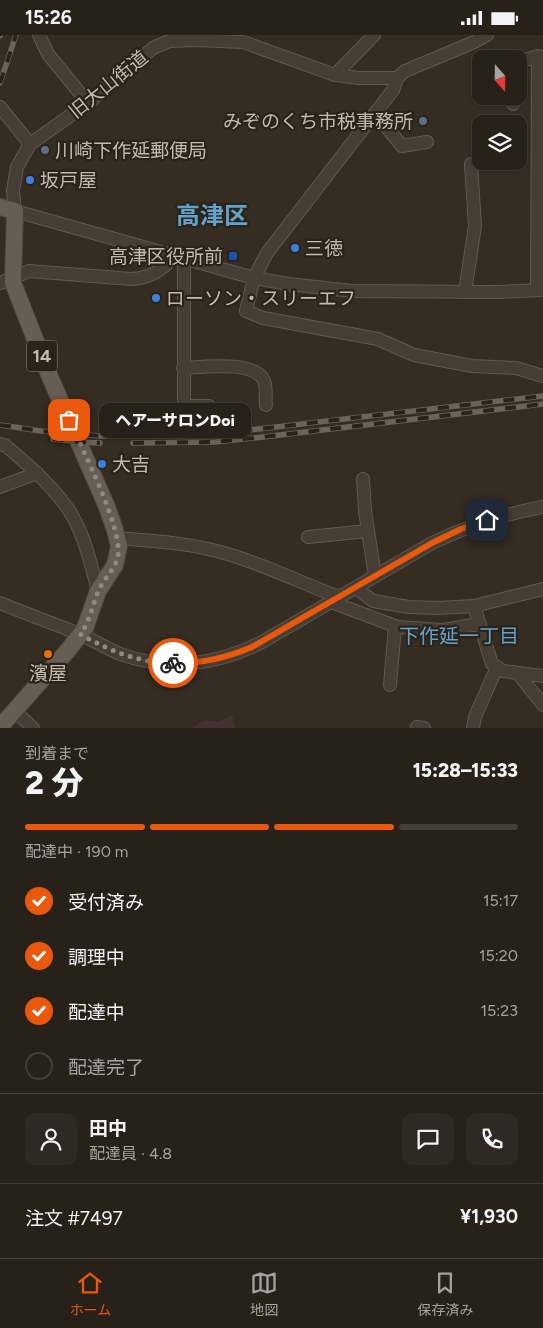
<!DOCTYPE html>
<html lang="ja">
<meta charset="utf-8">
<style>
body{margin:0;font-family:Figtree,"Noto Sans JP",sans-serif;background:#302923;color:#f1f3f6;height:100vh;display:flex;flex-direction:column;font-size:19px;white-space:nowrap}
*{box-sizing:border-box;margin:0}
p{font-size:16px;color:#a5a3a2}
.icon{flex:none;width:28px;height:28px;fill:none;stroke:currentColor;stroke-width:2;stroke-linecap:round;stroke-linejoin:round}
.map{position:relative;height:693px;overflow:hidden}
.side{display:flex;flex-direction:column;background:#28211a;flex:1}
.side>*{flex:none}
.needle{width:32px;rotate:160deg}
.buttons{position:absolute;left:472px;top:15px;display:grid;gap:10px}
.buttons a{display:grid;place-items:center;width:55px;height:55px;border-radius:10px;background:#28211a;box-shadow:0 1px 4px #0004,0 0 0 1px #443e39;font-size:25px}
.pin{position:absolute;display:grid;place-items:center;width:42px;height:42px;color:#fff;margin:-21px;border-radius:10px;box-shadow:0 2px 8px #0006}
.courier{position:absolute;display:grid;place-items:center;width:50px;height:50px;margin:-25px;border:4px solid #ea580c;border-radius:50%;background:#fff;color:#222;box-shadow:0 1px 6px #0007}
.bubble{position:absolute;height:35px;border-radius:10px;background:#28211a;box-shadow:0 1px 4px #0004,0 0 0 1px #443e39;font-size:16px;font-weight:800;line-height:35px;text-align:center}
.head em{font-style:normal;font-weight:800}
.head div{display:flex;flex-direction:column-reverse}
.head{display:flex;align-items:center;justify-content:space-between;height:85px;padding:0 25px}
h1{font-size:32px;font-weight:800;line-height:38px}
.bar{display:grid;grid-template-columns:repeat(4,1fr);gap:8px 5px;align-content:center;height:60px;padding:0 25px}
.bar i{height:6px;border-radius:4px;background:#443e39}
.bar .selected{background:#ea580c}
.bar p{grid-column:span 4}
.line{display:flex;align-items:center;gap:12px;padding:0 25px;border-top:1px solid #443e39}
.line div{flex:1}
.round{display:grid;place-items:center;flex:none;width:52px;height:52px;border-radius:10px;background:#302923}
ol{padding:0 25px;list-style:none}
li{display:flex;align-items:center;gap:15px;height:55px}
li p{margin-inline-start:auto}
li .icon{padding:5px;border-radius:50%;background:#ea580c;color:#fff;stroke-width:4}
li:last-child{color:#a5a3a2}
li i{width:28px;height:28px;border:2px solid #443e39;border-radius:50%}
.status{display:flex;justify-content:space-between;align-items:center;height:35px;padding:0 25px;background:#28211a;direction:ltr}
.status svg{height:14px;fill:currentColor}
.dock{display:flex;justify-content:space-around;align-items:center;height:70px;border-top:1px solid #443e39;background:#28211a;font-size:14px;color:#a5a3a2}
.dock a{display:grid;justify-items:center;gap:2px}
.dock .selected{color:#ea580c}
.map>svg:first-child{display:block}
.green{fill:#453033}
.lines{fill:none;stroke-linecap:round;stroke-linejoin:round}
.minor-casing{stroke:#61594f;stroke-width:14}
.major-casing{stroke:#50473e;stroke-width:18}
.minor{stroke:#463e35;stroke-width:12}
.major{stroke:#665d53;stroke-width:16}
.rail-casing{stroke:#6d6357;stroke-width:5.5}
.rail{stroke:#2b231a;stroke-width:4;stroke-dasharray:11;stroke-linecap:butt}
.done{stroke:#91887e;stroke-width:5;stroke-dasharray:0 9}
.route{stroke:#ea580c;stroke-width:6}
.service-dot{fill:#5c6f8a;stroke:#2b231a;stroke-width:2}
.shop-dot{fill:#3f7fe0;stroke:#2b231a;stroke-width:2}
.transit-dot{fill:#1a4fb4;stroke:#2b231a;stroke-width:2}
.food-dot{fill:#e8710a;stroke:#2b231a;stroke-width:2}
.labels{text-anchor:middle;stroke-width:4.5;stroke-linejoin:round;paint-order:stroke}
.shield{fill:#2b231a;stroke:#958d82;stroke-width:1}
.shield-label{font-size:18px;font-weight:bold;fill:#c3baaf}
.street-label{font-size:19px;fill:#c3baaf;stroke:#2b231a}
.poi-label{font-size:19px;fill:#c3baaf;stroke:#2b231a;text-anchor:start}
.neighbourhood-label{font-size:20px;fill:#63a2ca;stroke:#2b231a}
.district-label{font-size:24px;font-weight:bold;fill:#63a2ca;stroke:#2b231a}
</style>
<div class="status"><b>15:26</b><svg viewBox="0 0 49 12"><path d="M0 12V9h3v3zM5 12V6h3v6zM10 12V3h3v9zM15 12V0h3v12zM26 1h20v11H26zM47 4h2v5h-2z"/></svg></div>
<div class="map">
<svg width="543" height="693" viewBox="0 0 543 693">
<rect width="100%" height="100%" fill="#352c22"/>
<!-- green -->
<path class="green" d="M 232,680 L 236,693 L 186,693 L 194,692 C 202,684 207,684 218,687 Z"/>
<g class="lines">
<!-- minor casing -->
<g class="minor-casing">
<g id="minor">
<polyline points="39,0 48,19 88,68"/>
<polyline points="487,0 472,8 405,36 397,43 359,43 335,40 243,7 196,5 169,6 153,13 88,68 30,109 17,132 13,156 15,176 254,243 288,249 352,256 496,257 543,255"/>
<polyline points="519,27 538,21 537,255"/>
<polyline points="335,40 374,0"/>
<polyline points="397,43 393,55 267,218 254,243 246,276 263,283 378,304 414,320 472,331 516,333 543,341"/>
<polyline points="512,61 513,69"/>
<polyline points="0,72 30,109"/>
<polyline points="375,78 402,111 427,107"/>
<polyline points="184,224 184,371 209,371"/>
<path d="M 0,248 L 29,236 L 131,244 C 151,243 162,235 175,221"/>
<polyline points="465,257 475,191 471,129"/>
<path d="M 183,333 C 202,332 256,325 264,346 C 267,352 265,363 266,370"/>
<path d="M 0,409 L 6,411 C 26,428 47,446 63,467 C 83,492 90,526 98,556"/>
<polyline points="363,444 365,476 375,541"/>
<polyline points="0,452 37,438"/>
<polyline points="308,502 368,496"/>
<path d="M 117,503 C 153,506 190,508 224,518 C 264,529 301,548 339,562"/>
<polyline points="356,553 373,566 409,572 438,573 474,571 543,554"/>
<polyline points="331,567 398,592 443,595 479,589"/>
<path d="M 0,568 C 26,579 53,588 79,599 C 93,605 106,613 120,619 C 168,636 218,630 262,607 L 432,508 C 468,491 504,479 543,472"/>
<polyline points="474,571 492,629 503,636 543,641"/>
<polyline points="519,640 543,670"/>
<polyline points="390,650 395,591"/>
<polyline points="15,676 33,693"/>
<polyline points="417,692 424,693"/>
<polyline points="473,693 475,682 497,632"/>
</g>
</g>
<!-- major casing -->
<g class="major-casing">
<polyline id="major" points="0,172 15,176 13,248 50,342 107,472 115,495 119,511 115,530 98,556 85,593 69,614 0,692"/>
</g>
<!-- minor -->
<use href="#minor" class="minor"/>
<!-- major -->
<use href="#major" class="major"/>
<!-- rail casing -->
<g class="rail-casing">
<g id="rail">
<polyline points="0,1 0,0"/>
<polyline points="0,48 16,0"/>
<polyline points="0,390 41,396 101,401 215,399 543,361"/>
<polyline points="53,404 79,407 100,408"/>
<polyline points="133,408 215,407 263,402 543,369"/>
</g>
</g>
<!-- rail -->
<use href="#rail" class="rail"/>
</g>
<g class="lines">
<!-- done -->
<path class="done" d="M 69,385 C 82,413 123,494 118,521 C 115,535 103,544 98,557 C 92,571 90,587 80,599 C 110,616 139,628 173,628"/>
<!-- route -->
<path class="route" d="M 173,628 C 201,629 226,623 252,612 L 432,508 L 461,494 L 487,485"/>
</g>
<!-- markers -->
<g class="service-dot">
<circle cx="423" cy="86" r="5"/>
<circle cx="45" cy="115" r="5"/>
</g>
<g class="shop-dot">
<circle cx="30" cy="145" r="5"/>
<circle cx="295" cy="213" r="5"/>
<circle cx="156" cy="263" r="5"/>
<circle cx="102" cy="429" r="5"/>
</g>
<rect class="transit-dot" x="228" y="216" width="10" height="10" rx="2.5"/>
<circle class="food-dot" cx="48" cy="619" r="5"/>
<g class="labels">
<!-- shield labels -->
<rect class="shield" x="27" y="305.5" width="30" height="31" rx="4"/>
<g class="shield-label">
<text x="42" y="327">14</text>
</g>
<!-- street labels -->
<g class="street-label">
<text transform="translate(108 49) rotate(-39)" y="7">旧大山街道</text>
</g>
<!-- poi labels -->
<g class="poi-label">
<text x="413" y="93" text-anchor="end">みぞのくち市税事務所</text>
<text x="55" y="122">川崎下作延郵便局</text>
<text x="40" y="152">坂戸屋</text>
<text x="305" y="220">三徳</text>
<text x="223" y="228" text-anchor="end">高津区役所前</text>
<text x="166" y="270">ローソン・スリーエフ</text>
<text x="112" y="436">大吉</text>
<text x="48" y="645" text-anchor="middle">濱屋</text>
</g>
<!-- neighbourhood labels -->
<g class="neighbourhood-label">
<text x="459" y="608">下作延一丁目</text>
</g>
<!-- district labels -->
<g class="district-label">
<text x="212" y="189">高津区</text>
</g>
</g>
</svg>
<div class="buttons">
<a><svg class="needle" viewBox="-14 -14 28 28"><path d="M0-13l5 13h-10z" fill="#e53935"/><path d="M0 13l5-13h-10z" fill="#a5a3a2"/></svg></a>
<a><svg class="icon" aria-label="layers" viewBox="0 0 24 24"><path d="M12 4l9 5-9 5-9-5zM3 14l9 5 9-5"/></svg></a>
</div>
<div class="pin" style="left:69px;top:385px;background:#ea580c"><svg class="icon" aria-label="bag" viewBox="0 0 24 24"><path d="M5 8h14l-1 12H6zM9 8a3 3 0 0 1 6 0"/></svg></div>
<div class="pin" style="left:487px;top:485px;background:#1f2937"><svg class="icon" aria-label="home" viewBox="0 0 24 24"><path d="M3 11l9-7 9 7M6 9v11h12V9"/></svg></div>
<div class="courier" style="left:173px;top:628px"><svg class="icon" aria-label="bike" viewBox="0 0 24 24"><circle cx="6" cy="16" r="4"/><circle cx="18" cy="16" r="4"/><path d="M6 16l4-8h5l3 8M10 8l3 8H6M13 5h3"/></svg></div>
<div class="bubble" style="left:99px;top:368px;width:152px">ヘアーサロンDoi</div>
</div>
<section class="side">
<div class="head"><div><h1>2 分</h1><p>到着まで</p></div><em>15:28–15:33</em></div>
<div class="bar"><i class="selected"></i><i class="selected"></i><i class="selected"></i><i></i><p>配達中 · 190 m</p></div>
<ol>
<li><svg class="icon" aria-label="check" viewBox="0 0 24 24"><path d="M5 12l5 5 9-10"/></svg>受付済み<p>15:17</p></li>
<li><svg class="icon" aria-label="check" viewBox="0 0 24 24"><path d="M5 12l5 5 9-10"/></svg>調理中<p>15:20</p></li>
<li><svg class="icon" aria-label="check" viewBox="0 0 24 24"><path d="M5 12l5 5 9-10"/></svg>配達中<p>15:23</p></li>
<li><i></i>配達完了</li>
</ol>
<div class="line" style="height:90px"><a class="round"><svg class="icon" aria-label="person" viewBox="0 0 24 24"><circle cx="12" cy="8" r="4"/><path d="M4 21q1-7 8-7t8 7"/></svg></a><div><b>田中</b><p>配達員 · 4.8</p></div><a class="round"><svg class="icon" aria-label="chat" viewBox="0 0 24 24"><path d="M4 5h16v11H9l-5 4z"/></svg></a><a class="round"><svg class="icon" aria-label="phone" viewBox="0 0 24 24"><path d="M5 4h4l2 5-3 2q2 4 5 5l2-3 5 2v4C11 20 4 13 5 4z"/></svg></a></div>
<div class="line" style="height:65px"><div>注文 #7497</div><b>¥1,930</b></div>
</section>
<nav class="dock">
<a class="selected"><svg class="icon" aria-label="home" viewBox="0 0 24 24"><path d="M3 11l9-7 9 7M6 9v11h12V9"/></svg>ホーム</a>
<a><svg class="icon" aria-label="map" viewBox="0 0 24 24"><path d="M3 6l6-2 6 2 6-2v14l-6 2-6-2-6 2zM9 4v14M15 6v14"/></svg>地図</a>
<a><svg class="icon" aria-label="saved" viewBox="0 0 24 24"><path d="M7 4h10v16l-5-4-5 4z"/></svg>保存済み</a>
</nav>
